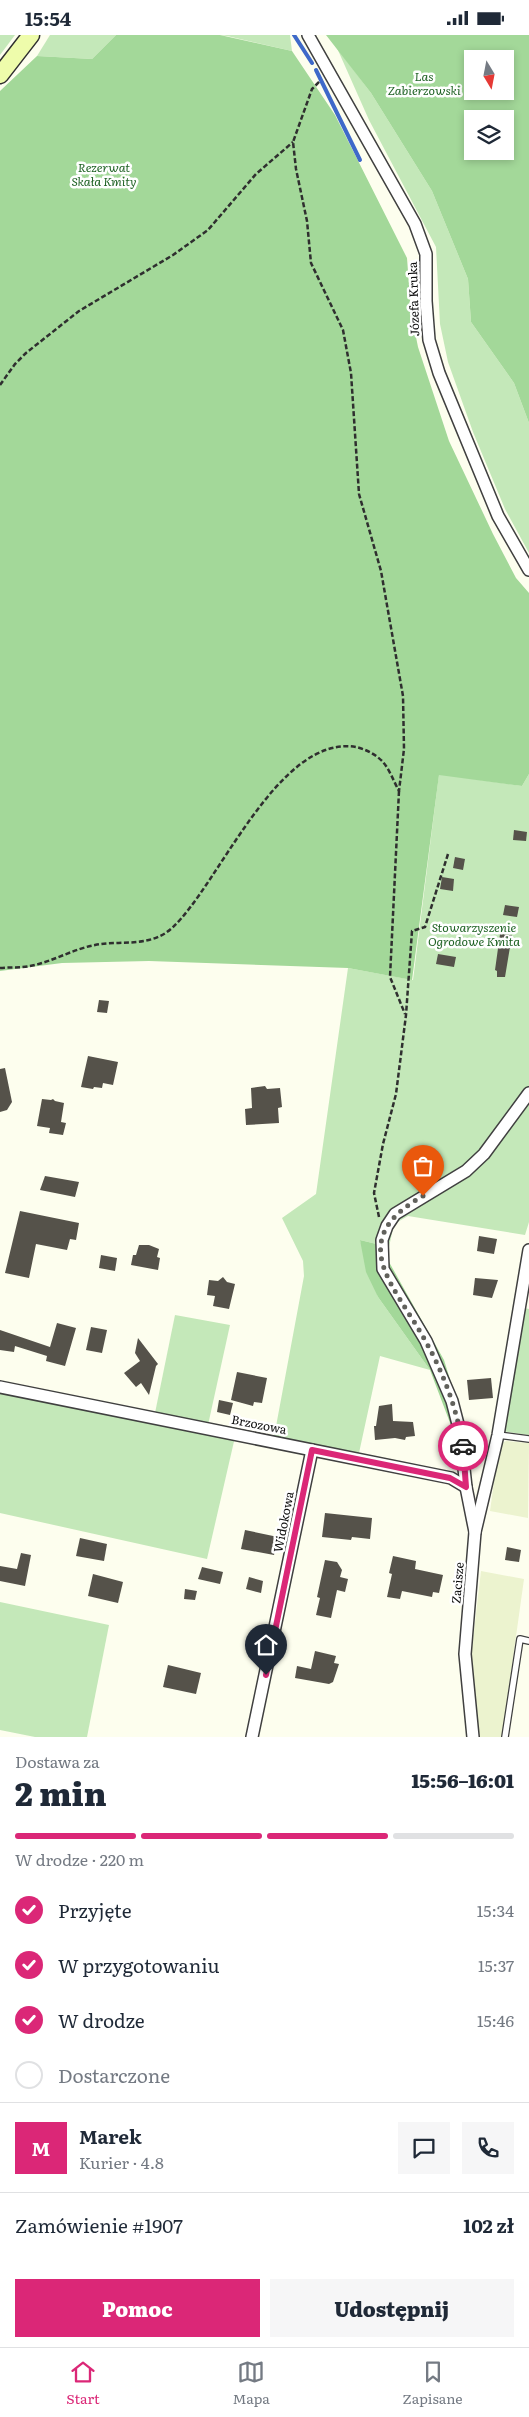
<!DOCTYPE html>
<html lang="pl">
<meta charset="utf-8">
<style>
body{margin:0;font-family:Literata,serif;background:#f6f6f7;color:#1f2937;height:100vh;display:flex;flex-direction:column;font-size:19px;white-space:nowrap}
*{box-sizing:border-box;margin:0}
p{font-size:16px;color:#747a83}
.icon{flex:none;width:28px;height:28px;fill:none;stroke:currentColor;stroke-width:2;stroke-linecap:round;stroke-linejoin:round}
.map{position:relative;height:1702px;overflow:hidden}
.drawer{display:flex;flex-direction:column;background:#fff;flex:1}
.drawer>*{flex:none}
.needle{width:32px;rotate:170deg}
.tools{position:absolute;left:464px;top:15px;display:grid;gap:10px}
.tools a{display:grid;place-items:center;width:50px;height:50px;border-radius:0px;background:#fff;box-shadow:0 2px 8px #0003;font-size:25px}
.pin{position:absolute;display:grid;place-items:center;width:42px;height:42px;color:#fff;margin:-51px -21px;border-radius:50% 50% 50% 0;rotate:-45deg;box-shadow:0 0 5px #0007}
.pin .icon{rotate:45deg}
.courier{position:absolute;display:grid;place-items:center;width:50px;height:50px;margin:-25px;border:4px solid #db2777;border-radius:50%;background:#fff;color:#222;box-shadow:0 1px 6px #0007}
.overview em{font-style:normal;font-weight:800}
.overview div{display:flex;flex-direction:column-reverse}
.overview{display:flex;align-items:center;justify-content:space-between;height:85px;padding:0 15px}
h1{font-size:32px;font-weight:800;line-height:38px}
.bar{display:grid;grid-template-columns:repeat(4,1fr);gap:8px 5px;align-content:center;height:60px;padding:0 15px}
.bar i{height:6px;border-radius:4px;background:#e0e1e3}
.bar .selected{background:#db2777}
.bar p{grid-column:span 4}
.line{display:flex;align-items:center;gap:12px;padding:0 15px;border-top:1px solid #e0e1e3}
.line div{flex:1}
.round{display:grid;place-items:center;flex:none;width:52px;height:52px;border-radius:0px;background:#f6f6f7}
ol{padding:0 15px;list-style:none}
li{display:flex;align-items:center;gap:15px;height:55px}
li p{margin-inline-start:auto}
li .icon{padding:5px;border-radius:50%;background:#db2777;color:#fff;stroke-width:4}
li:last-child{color:#747a83}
li i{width:28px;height:28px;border:2px solid #e0e1e3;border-radius:50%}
.cta{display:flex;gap:10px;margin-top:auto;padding:10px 15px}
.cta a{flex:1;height:58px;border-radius:0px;background:#db2777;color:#fff;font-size:20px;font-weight:800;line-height:58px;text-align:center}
.cta a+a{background:#f6f6f7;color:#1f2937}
.status{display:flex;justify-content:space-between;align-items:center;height:35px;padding:0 25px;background:#fff;direction:ltr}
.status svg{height:14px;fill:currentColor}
.menu{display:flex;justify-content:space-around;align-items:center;height:70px;border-top:1px solid #e0e1e3;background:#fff;font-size:14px;color:#747a83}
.menu a{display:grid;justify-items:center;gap:2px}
.menu .selected{color:#db2777}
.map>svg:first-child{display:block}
.farmland{fill:#ecf3cf}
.green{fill:#c4e8b9}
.forest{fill:#a3d899;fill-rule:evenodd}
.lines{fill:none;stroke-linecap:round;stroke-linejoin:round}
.stream{stroke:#3e69c9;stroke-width:4}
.building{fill:#55524a}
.lane-casing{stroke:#404040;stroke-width:8}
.street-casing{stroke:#404040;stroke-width:14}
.secondary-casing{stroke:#2f2f2f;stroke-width:19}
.path{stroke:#2f2f2f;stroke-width:2.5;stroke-dasharray:5 2.5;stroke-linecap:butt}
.lane{stroke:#fff;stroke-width:5.5}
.street{stroke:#fff;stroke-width:11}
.secondary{stroke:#eefcab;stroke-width:16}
.done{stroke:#61615c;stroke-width:5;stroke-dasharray:0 9}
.route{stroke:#db2777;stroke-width:6}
.labels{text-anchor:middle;stroke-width:5;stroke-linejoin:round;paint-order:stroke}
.park-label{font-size:12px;font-style:italic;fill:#206325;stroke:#fff}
.street-label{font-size:12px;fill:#0d0d0d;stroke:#fff}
</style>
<div class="status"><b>15:54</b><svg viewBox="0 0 49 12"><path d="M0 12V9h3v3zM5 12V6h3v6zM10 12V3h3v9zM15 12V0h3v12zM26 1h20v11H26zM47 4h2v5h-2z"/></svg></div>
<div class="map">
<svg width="529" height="1702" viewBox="0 0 529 1702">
<rect width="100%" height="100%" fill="#fdfeee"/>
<!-- farmland -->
<g class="farmland">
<polygon points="506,1406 529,1408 528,1483 490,1476 499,1410"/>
<polygon points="481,1536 524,1544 502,1702 479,1702 477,1686 471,1622"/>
</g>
<!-- green -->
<g class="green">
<polygon points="0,0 15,0 0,20"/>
<polygon points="50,0 116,0 92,24 37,21"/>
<polygon points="220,0 290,0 292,16 227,1"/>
<polygon points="337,13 371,58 432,156 468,244 471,287 514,348 529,388 529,518 505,474 473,397 448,327 440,289 436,212 369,85"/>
<polygon points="439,739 522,751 529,739 529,1187 525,1200 408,1181 394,1189 389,1212 360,1205 378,1262 430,1335 380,1321 359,1418 274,1402 304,1241 303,1226 282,1183 316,1159 348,933 413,945"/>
<polygon points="524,1273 529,1274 529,1400 502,1396 512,1322 517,1323"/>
<polygon points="175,1280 230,1290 208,1390 155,1378"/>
<polygon points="0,1356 235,1402 207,1524 0,1478"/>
<polygon points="0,1567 109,1590 87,1702 35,1702 0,1695"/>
</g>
<!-- forest -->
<g class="forest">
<polygon points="116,0 220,0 292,16 335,80 407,223 411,277 418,312 449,406 493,499 516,543 529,558 529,739 522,751 439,740 412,945 348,933 149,926 62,928 0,936 0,56 37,21 92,24"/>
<path d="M 326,0 L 529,0 L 529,388 L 514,348 L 471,287 L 468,244 L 432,156 L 371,58 ZM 472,24 L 505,24 L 505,56 L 472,56 ZM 472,84 L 505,84 L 505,116 L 472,116 Z"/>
<polygon points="360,1205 389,1212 389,1227 444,1325 467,1399 455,1401 430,1335 378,1262 366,1237"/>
</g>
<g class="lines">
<!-- stream -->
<g class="stream">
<polyline points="294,0 312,28"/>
<polyline points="316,35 360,125"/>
</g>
</g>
<!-- building -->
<g class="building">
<polygon points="514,795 527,797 526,806 513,805"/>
<polygon points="455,822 465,824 463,835 453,833"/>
<polygon points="442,842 454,844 453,856 440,854"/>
<polygon points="505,870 519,872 517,882 503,880"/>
<polygon points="500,899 512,900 505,942 497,942 497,936 495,935"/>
<polygon points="438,919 456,922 454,932 436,929"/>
<polygon points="99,965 109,966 107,978 97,977"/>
<polygon points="88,1021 118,1027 113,1050 103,1048 102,1053 94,1052 93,1054 81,1052"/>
<polygon points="5,1033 12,1067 7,1075 0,1077 0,1034"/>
<polygon points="265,1051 267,1054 280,1053 282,1072 278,1073 279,1088 246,1090 245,1074 252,1073 251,1053"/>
<polygon points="42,1064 51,1065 53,1064 55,1066 64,1068 61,1087 66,1088 63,1100 49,1098 50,1093 37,1091"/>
<polygon points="45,1141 79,1147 75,1162 40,1155"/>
<polygon points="20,1176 79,1188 76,1205 70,1204 67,1215 36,1209 29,1243 5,1238"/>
<polygon points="479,1201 497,1204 494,1219 477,1216"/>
<polygon points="139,1210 149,1210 159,1214 157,1222 160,1223 158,1235 131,1230 133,1220 136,1220"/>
<polygon points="101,1220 117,1223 115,1236 99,1233"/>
<polygon points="223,1242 227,1247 235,1249 229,1274 213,1271 215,1261 207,1260 209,1245 218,1246"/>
<polygon points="475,1243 498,1245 492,1263 473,1260"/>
<polygon points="57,1288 76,1293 65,1331 46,1326 47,1321 15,1311 14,1317 0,1315 0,1295 50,1312"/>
<polygon points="91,1292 107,1295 102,1318 86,1315"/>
<polygon points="138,1303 158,1329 156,1331 149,1360 141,1348 136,1352 124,1338 140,1326 135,1318"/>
<polygon points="237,1337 267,1343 262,1368 254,1367 253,1371 231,1365"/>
<polygon points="491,1343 493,1363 469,1365 467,1345"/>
<polygon points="219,1365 233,1368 230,1380 217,1377"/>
<polygon points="392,1369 393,1386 413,1387 415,1401 406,1402 405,1405 395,1403 375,1405 374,1391 376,1391 379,1371"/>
<polygon points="325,1478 372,1483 370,1504 352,1502 351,1505 322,1502"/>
<polygon points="245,1495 278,1502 274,1520 241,1514"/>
<polygon points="80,1503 107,1509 104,1526 76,1521"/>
<polygon points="507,1512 521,1515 519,1527 505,1525"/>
<polygon points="21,1518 31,1520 25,1551 0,1546 0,1531 17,1534"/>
<polygon points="393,1521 416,1526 415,1534 443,1540 439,1558 433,1557 432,1562 402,1556 400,1564 387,1562 392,1539 389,1538"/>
<polygon points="325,1525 337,1527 342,1535 340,1542 348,1544 345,1557 337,1555 331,1583 316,1580 320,1563 317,1562"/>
<polygon points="202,1532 223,1537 220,1549 198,1544"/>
<polygon points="93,1539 123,1547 118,1568 88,1561"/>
<polygon points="249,1542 263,1546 261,1558 246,1554"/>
<polygon points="185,1554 197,1556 195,1565 184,1564"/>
<polygon points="315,1616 336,1621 334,1628 339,1629 333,1647 329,1649 295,1643 297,1631 311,1634"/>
<polygon points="168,1630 201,1638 196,1659 163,1652"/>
</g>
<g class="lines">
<!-- lane casing -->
<g class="lane-casing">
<g id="lane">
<polyline points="498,1400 529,1404"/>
<polyline points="505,1702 520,1604 529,1606"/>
</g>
</g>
<!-- street casing -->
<g class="street-casing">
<g id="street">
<polyline points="308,0 415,189 426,219 426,266 429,305 439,338 498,481 529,535"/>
<polyline points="0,1352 451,1443 466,1452"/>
<polyline points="475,1497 466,1452 460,1397 452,1366 426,1306 383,1234 382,1205 387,1191 395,1179 466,1136 484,1119 529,1058"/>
<polyline points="252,1702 312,1415"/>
<polyline points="473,1702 465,1619 475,1497 498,1400 529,1215"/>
</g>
</g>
<!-- secondary casing -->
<g class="secondary-casing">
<polyline id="secondary" points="0,40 31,0"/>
</g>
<!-- path -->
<g class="path">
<polyline points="0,350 15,329 26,318 79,276 173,220 208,195 256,139 293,107"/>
<polyline points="399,756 390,942 405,979"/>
<path d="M 0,933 C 10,932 21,933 30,931 C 52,927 73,914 95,910 C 121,905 150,913 172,893 C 219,850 278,699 356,712 C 365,714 375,719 382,726 C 389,733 394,747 399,756 L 404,714 L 403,661 L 381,536 L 359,459 L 351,338 L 343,295 L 311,228 L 307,186 L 296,134 L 293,107 L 312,54 L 320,46"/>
<polyline points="379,1182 374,1158 383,1109 396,1059 406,980 412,896 425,892 448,819"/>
</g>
<!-- lane -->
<use href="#lane" class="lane"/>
<!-- street -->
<use href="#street" class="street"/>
<!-- secondary -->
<use href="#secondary" class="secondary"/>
</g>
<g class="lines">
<!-- done -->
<path class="done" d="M 423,1161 C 343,1206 395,1250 426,1307 C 444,1339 457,1375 463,1411"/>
<!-- route -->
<polyline class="route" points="266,1640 312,1415 450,1443 466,1452 463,1411"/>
</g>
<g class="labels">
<!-- park labels -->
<g class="park-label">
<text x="424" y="46">Las<tspan x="424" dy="14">Zabierzowski</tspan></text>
<text x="104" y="137">Rezerwat<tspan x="104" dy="14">Skała Kmity</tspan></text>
<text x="474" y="897">Stowarzyszenie<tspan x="474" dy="14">Ogrodowe Kmita</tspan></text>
</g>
<!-- street labels -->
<g class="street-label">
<text transform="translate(414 264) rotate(-92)" y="4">Józefa Kruka</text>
<text transform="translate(259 1390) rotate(11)" y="4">Brzozowa</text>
<text transform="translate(284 1487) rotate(-79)" y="4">Widokowa</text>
<text transform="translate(458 1548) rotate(-85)" y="4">Zacisze</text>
</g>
</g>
</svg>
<div class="tools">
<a><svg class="needle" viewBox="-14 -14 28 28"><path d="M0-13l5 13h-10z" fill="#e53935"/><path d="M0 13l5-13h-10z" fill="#747a83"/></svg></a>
<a><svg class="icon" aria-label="layers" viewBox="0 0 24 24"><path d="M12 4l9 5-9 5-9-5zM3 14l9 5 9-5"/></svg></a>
</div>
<div class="pin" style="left:423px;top:1161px;background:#ea580c"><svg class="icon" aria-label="bag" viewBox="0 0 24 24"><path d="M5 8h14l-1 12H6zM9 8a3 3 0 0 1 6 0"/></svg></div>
<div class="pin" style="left:266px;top:1640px;background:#1f2937"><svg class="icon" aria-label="home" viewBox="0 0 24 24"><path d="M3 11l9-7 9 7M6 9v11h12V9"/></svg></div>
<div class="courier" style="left:463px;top:1411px"><svg class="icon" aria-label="car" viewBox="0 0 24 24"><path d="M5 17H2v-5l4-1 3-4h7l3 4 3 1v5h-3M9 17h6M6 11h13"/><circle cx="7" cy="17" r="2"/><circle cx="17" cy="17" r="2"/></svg></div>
</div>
<section class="drawer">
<div class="overview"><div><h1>2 min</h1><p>Dostawa za</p></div><em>15:56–16:01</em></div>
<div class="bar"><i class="selected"></i><i class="selected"></i><i class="selected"></i><i></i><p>W drodze · 220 m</p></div>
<ol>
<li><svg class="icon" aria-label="check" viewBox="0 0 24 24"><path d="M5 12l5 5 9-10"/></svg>Przyjęte<p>15:34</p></li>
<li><svg class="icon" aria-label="check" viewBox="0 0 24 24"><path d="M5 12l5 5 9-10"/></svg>W przygotowaniu<p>15:37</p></li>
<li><svg class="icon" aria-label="check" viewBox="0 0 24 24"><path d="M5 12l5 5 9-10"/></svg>W drodze<p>15:46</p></li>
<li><i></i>Dostarczone</li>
</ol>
<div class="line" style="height:90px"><b class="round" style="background:#db2777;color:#fff">M</b><div><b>Marek</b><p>Kurier · 4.8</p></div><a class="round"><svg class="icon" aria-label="chat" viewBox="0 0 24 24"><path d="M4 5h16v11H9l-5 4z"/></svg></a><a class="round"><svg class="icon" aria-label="phone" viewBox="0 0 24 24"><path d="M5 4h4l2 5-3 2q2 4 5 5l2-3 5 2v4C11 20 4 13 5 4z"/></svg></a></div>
<div class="line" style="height:65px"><div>Zamówienie #1907</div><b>102 zł</b></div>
<div class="cta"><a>Pomoc</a><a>Udostępnij</a></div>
</section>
<nav class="menu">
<a class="selected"><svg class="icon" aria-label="home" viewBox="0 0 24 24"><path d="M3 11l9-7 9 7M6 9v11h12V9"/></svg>Start</a>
<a><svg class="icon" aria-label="map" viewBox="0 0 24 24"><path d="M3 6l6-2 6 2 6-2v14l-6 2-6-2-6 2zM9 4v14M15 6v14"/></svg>Mapa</a>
<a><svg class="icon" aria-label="saved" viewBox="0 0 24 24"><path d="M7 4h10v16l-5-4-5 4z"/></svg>Zapisane</a>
</nav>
